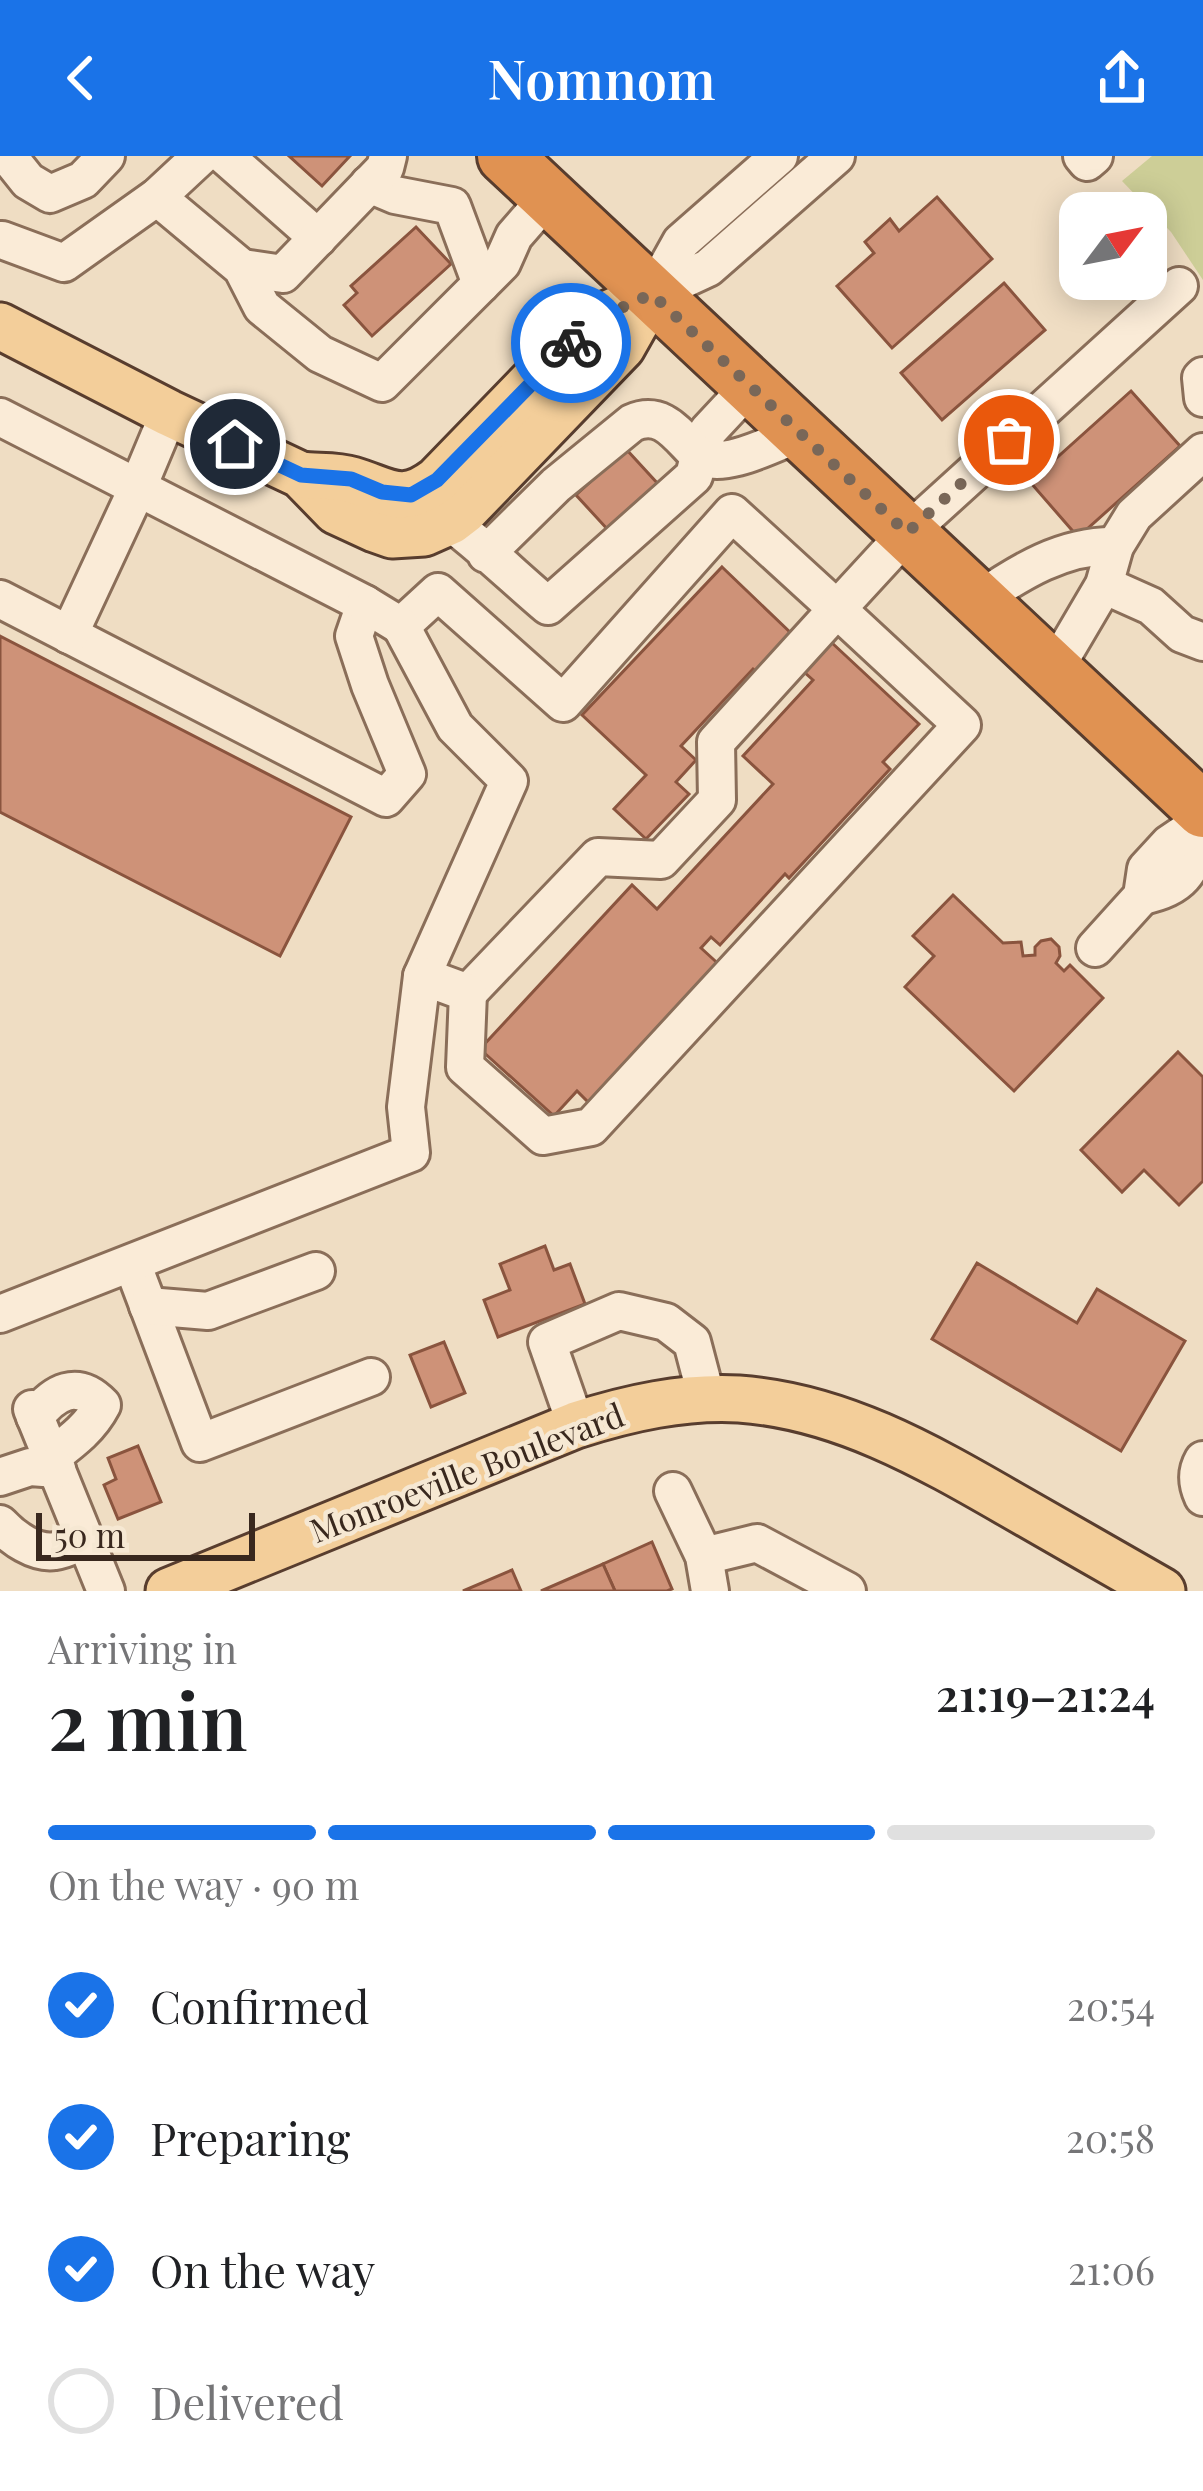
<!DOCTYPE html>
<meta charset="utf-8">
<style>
body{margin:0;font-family:"Playfair Display",serif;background:#f2f2f2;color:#202124;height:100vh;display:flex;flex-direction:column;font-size:45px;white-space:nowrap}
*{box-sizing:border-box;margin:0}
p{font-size:39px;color:#757577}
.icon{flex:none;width:66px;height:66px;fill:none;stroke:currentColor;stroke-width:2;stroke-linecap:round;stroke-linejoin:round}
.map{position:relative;height:1435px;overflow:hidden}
.side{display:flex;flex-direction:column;background:#fff;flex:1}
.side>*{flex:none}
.needle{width:78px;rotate:58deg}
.controls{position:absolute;left:1059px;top:36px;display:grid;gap:24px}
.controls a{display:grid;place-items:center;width:108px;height:108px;border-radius:24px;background:#fff;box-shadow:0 6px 30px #0003;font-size:60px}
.scale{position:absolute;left:36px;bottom:30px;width:219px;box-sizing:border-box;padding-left:12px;border:6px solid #39281e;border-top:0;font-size:33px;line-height:42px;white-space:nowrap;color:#39281e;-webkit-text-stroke:9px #f6e8d3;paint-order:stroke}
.pin{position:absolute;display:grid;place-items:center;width:102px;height:102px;color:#fff;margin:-51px;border:6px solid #fff;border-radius:50%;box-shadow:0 3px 12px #0007}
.courier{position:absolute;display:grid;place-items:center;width:120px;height:120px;margin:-60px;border:9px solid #1a73e8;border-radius:50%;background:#fff;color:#222;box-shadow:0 3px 15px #0007}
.headline em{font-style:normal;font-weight:600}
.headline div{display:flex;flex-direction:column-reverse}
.headline{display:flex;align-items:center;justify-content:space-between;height:204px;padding:0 48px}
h1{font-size:78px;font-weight:600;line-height:90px}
.bar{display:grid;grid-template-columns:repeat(4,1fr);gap:18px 12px;align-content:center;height:144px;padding:0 48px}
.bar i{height:15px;border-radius:9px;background:#e0e0e0}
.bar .current{background:#1a73e8}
.bar p{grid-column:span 4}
ol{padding:0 48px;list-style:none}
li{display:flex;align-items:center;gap:36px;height:132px}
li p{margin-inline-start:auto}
li .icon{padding:12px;border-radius:50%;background:#1a73e8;color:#fff;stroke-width:4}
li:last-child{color:#757577}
li i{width:66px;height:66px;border:6px solid #e0e0e0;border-radius:50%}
header{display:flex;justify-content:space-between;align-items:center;height:156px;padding:0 48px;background:#1a73e8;color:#fff;font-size:54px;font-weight:600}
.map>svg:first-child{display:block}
.green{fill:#cdce97}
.building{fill:#ce9278;stroke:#8a543e;stroke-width:3}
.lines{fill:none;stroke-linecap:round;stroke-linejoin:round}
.minor-casing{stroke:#8a6e59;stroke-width:42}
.major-casing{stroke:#583d2e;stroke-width:51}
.highway-casing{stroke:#583d2e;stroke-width:60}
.minor{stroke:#faebd7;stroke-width:36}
.major{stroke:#f3ce9a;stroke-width:45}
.highway{stroke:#e09252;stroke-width:54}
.done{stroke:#796758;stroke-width:12;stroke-dasharray:0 21.6}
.route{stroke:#1a73e8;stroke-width:15}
.labels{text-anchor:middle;stroke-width:9;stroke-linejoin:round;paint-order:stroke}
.street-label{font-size:33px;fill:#39281e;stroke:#f6e8d3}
</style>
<header><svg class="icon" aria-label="back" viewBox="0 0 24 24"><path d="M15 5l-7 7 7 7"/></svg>Nomnom<svg class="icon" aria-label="share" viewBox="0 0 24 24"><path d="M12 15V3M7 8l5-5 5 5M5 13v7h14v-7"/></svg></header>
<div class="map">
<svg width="1203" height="1435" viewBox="0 0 1203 1435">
<rect width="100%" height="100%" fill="#efddc3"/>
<!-- green -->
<polygon class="green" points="1152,0 1203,0 1203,124 1171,76 1122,25"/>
<!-- building -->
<g class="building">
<polygon points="289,0 350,0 322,30"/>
<polygon points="937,41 992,103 892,192 837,130 874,97 865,86 890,63 899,75"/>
<polygon points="416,71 451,108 372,180 344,149 357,137 351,130"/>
<polygon points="1004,127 1045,174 942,264 901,217"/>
<polygon points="1131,235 1180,290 1078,381 1030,326"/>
<polygon points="626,293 659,329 609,375 576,339"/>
<polygon points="722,411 793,479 758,517 753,513 681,590 696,604 676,626 689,638 646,683 614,653 646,619 582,559"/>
<polygon points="0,480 351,661 280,800 0,656"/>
<polygon points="831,486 919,568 883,606 890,613 789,722 785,718 720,789 711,781 701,792 724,813 595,953 577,935 554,960 480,893 632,729 657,753 773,628 743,600 813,524 804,516"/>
<polygon points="953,739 1003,787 1021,786 1023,800 1035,799 1035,791 1041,785 1051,783 1059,791 1060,800 1056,807 1064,815 1070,809 1103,842 1014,935 905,831 934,800 913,780"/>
<polygon points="1178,896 1203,921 1203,1025 1179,1049 1144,1014 1122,1036 1081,994"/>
<polygon points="545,1090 554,1114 570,1108 585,1148 498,1181 484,1144 510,1134 500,1108"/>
<polygon points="977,1107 1077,1167 1097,1133 1185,1185 1121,1295 932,1183"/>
<polygon points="444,1186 465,1237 431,1251 410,1199"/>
<polygon points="138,1290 161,1346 118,1363 104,1329 116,1323 108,1302"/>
<polygon points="652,1386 672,1433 667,1435 615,1435 603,1408"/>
<polygon points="603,1408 615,1435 541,1435"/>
<polygon points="512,1414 521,1435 463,1435"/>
</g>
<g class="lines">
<!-- minor casing -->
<g class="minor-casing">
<g id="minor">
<polyline points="8,0 28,25 50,38 83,24 106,0"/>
<polyline points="225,0 318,82"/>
<polyline points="1082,0 1087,6 1094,0"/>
<polyline points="369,28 395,39 452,50 481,128"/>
<polyline points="157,41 242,112 262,151 320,198 382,227 502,107 514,80 548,41"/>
<polyline points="2,84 64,107 157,41 201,0"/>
<polyline points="242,112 283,118 385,12 388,0"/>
<polyline points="652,138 708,112 836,0"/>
<polyline points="652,138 681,86 779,0"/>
<polyline points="1203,220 1201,222 1203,242"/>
<path d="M 750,230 L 708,275 L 699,300 C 725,314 773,287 800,277"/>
<polyline points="0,261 365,448 354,480 370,529 407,618 386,642 0,443"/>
<path d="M 429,351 C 471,379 509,417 548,450 L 694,320 L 699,300 C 678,280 663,253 632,267 L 556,329 L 486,398"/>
<polyline points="1104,429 1151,450 1182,478 1203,486"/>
<path d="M 979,444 C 1020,416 1063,389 1115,390"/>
<polyline points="365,448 401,470 438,436 563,547 732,357 837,453 716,586 717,644 661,704 598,701 468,837"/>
<polyline points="401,470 455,571 509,625 422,820"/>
<polyline points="69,479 138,331 169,257"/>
<polyline points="1054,514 1104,429 1115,390 1134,359 1203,296"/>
<path d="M 1142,740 C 1183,732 1189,717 1203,680"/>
<polyline points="1095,792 1142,740 1146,713 1169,688 1203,665"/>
<polyline points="132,1107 200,1287 371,1221"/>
<polyline points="148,1150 208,1155 316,1115"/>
<polyline points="0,1158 411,997 406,951 422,820 468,837 465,911 543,980 591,971 962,569 837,453 907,377 1179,130"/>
<polyline points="32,1253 106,1435"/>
<path d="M 35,1261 C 54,1236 77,1223 102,1249 C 90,1272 72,1285 51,1301"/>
<polyline points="576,1269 547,1186 619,1155 666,1166 692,1186 707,1243"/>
<path d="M 1203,1304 C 1196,1316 1197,1328 1203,1341"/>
<polyline points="0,1321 30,1311 57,1313"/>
<polyline points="673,1335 704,1400 710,1435"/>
<path d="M 0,1368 C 13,1382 35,1398 55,1395 C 65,1394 76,1387 85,1384"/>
<polyline points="704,1400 757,1387 847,1435"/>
</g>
</g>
<!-- major casing -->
<g class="major-casing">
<g id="major">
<polyline points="0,170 169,257 301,319 336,355 375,373 392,379 424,377 451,365 464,355 622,191 652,138"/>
<path d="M 301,319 C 317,321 336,319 352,324 C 389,335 401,351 437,324 L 590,166 L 652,138"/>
<path d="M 169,1435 L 576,1269 C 629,1252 683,1240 739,1243 C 839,1250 925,1299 1010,1348 C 1061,1377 1111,1406 1162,1435"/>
</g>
</g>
<!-- highway casing -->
<g class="highway-casing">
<polyline id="highway" points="505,0 1203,654"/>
</g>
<!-- minor -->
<use href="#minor" class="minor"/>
<!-- major -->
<use href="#major" class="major"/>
<!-- highway -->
<use href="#highway" class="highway"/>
</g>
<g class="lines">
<!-- done -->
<polyline class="done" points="571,187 590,166 652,138 907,377 1009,284"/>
<!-- route -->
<polyline class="route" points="235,288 301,319 351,323 382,336 411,339 437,324 571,187"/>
</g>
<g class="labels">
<!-- street labels -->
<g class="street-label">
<text transform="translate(467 1317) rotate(-21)" y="12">Monroeville Boulevard</text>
</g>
</g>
</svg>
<div class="controls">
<a><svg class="needle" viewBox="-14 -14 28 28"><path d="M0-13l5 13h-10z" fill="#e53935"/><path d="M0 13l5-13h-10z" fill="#757577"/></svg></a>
</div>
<div class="scale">50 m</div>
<div class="pin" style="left:1009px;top:284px;background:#ea580c"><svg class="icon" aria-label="bag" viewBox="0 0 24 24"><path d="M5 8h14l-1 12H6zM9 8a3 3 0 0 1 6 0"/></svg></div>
<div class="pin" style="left:235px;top:288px;background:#1f2937"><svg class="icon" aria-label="home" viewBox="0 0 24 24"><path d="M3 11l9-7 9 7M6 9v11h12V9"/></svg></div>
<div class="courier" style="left:571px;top:187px"><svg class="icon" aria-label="bike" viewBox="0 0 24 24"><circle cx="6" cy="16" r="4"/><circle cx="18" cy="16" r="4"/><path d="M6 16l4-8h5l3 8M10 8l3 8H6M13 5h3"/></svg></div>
</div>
<section class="side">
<div class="headline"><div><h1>2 min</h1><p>Arriving in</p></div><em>21:19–21:24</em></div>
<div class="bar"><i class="current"></i><i class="current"></i><i class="current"></i><i></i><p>On the way · 90 m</p></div>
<ol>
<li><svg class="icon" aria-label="check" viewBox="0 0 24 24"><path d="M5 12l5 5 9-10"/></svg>Confirmed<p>20:54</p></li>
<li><svg class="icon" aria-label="check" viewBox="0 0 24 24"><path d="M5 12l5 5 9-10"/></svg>Preparing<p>20:58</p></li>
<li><svg class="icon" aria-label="check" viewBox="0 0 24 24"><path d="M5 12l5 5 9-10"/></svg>On the way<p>21:06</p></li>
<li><i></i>Delivered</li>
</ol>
</section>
